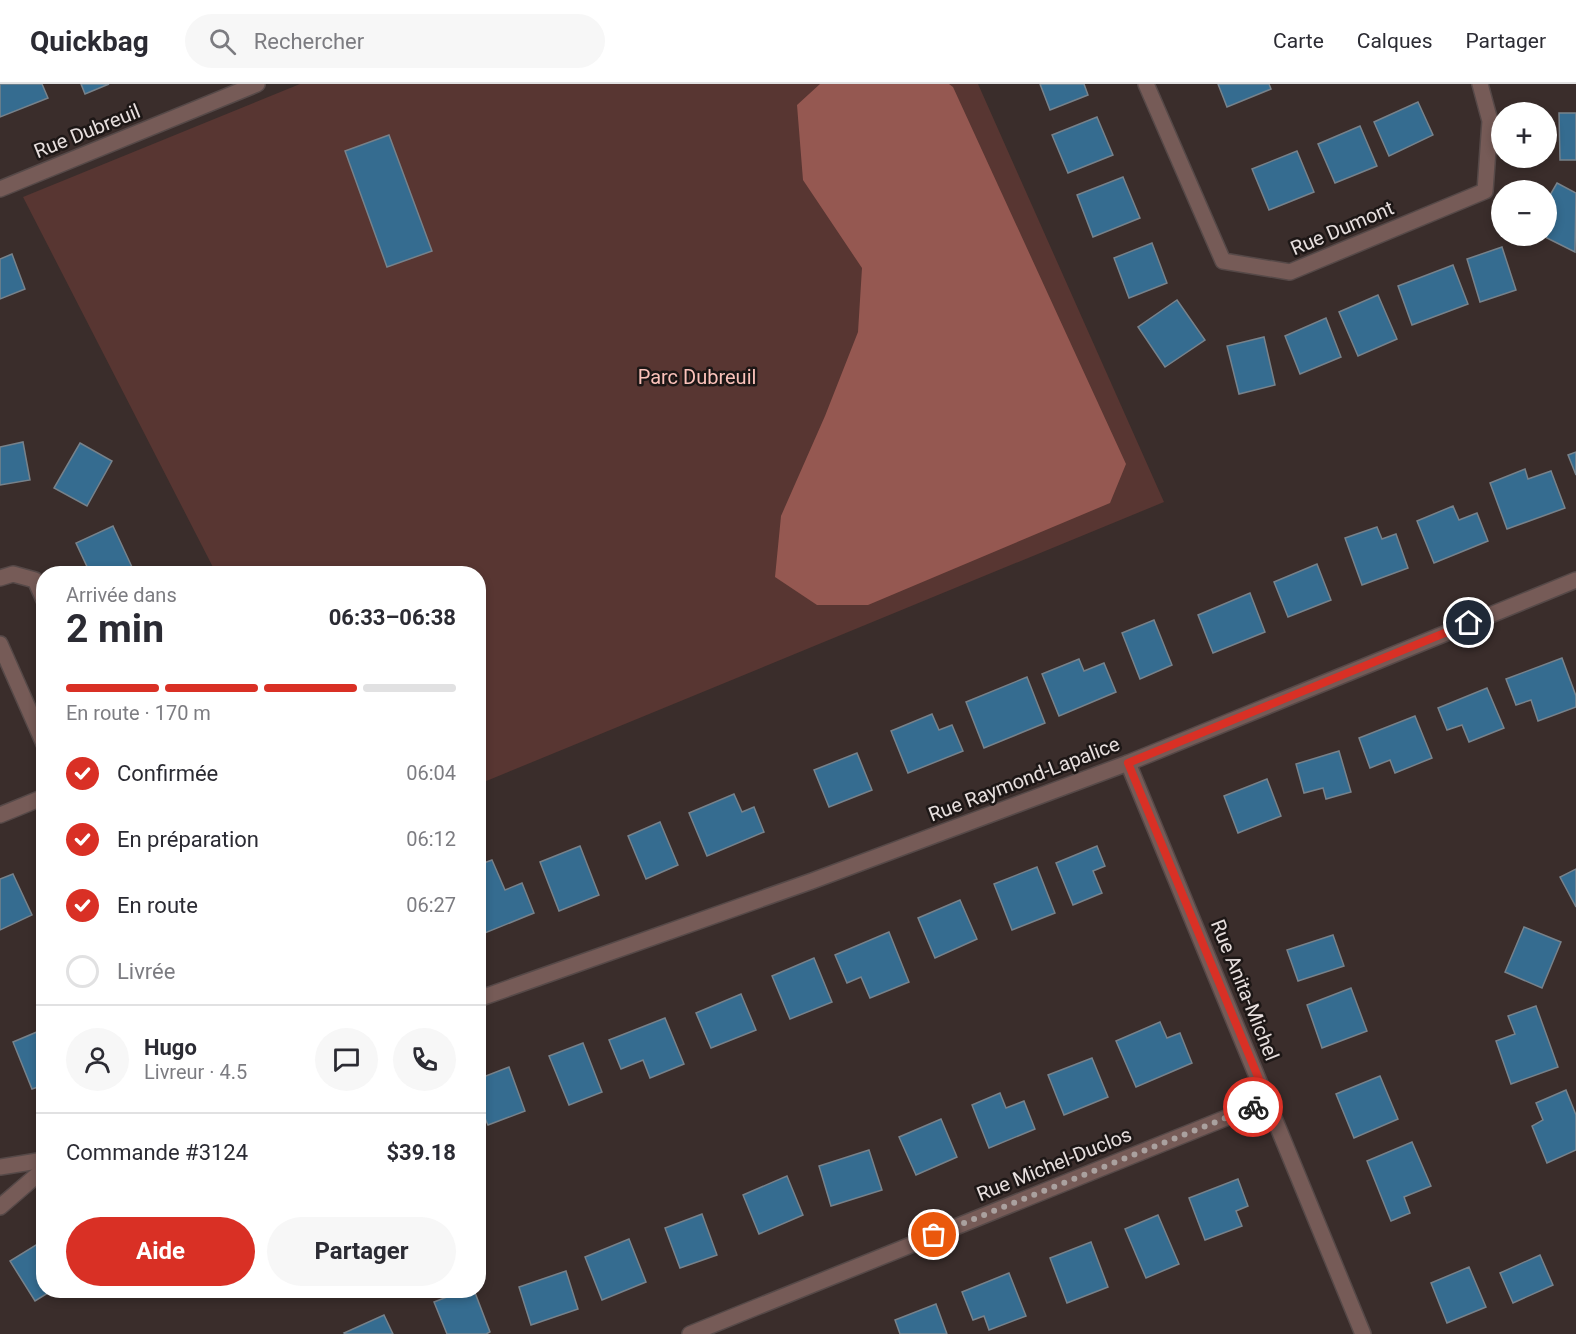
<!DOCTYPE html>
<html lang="fr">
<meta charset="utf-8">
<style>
body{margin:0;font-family:Roboto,sans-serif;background:#f7f7f7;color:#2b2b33;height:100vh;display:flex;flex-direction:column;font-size:22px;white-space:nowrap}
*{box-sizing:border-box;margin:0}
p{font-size:20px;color:#7c7c81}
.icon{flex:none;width:33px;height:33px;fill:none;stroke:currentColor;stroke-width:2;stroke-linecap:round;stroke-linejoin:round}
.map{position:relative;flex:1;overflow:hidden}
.drawer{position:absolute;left:36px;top:482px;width:450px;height:732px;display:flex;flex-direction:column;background:#fff;border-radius:24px;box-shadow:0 3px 9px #0003}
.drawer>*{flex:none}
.fabs{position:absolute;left:1491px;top:18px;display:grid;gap:12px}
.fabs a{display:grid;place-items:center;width:66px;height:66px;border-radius:50%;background:#fff;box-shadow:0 3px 9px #0003;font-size:30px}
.pin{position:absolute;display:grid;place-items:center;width:51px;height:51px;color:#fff;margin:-26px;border:3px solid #fff;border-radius:50%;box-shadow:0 2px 6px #0007}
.courier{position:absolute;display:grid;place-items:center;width:60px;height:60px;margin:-30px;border:4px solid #d93025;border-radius:50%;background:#fff;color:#222;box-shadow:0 2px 8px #0007}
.head em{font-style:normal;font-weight:700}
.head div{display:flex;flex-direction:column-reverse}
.head{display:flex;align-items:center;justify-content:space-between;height:102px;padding:0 30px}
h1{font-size:39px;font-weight:700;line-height:45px}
.bar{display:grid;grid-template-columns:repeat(4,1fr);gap:9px 6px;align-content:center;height:72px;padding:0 30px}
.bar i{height:8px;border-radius:4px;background:#e1e1e2}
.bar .selected{background:#d93025}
.bar p{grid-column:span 4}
.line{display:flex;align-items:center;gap:15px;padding:0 30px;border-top:2px solid #e1e1e2}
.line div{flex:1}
.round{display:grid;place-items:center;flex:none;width:63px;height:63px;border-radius:32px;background:#f7f7f7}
ol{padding:0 30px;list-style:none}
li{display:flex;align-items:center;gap:18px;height:66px}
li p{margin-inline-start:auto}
li .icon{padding:6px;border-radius:50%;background:#d93025;color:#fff;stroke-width:4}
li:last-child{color:#7c7c81}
li i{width:33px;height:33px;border:3px solid #e1e1e2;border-radius:50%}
.button{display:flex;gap:12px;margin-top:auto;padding:12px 30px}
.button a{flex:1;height:69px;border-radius:36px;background:#d93025;color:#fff;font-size:24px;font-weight:700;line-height:69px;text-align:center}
.button a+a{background:#f7f7f7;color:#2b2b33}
header{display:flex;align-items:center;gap:36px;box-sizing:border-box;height:84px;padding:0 30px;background:#fff;border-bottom:2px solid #e1e1e2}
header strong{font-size:28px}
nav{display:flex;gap:33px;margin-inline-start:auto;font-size:21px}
.search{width:420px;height:54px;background:#f7f7f7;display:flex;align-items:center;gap:15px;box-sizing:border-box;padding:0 21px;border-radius:33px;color:#7c7c81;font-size:22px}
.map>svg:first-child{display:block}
.green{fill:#583632}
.forest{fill:#955851}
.building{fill:#356c90;stroke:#77828b;stroke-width:1.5}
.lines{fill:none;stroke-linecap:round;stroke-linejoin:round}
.minor-casing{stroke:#564948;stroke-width:18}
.minor{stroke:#765b57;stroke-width:15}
.done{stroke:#aaa19f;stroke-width:6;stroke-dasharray:0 10.8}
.route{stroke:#d93025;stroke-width:8}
.labels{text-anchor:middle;stroke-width:5;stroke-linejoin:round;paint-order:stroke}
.street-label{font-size:20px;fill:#e7dfde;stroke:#1d1716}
.park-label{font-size:20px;fill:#fbc2ba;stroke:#1d1716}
</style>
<header>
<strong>Quickbag</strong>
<div class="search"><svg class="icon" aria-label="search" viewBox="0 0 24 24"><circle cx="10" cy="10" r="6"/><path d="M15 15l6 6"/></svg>Rechercher</div>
<nav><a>Carte</a><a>Calques</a><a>Partager</a></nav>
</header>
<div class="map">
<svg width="1576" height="1250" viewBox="0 0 1576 1250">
<rect width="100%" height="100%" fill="#3a2d2b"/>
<!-- green -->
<polygon class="green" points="300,0 978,0 1164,418 479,700 478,489 216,489 23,113"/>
<!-- forest -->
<polygon class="forest" points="820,0 949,0 953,3 1126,380 1110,419 868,521 817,521 775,493 781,432 825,332 858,248 862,184 803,96 797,21"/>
<!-- building -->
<g class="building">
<polygon points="0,0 42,0 48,14 0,33"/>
<polygon points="81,0 109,0 85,10"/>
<polygon points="1040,0 1084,0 1088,11 1050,26"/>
<polygon points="1218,0 1269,0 1271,5 1227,23"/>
<polygon points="1418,18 1433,51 1389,72 1374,38"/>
<polygon points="1559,29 1576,29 1576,76 1560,76"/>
<polygon points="1097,33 1113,71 1068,89 1052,51"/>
<polygon points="1360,42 1377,82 1335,99 1318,60"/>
<polygon points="389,51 432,167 387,183 345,67"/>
<polygon points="1297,67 1314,108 1269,126 1252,85"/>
<polygon points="1123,93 1140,134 1093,153 1077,111"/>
<polygon points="1557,99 1576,109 1575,168 1543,152 1546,152 1546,118"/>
<polygon points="1152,159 1167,199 1129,214 1114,174"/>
<polygon points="1502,163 1516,206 1480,218 1467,175"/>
<polygon points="12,170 25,205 0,215 0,175"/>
<polygon points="1453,181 1468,220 1412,241 1398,202"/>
<polygon points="1378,211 1397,255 1358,272 1339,228"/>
<polygon points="1177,216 1205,256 1165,283 1138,243"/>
<polygon points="1326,234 1341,273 1300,290 1285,252"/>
<polygon points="1264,253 1275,301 1239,310 1227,262"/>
<polygon points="23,358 30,396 0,401 0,363"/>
<polygon points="80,359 112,377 87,422 54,404"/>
<polygon points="1576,368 1576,391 1568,371"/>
<polygon points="1525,385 1528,395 1551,387 1565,424 1507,445 1490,399"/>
<polygon points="1453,422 1459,436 1477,429 1488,457 1434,479 1417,437"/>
<polygon points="113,442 132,483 118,489 90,489 76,459"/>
<polygon points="1377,443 1382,455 1396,450 1408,484 1362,501 1345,454"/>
<polygon points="1317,480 1331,516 1288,533 1274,498"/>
<polygon points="1250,509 1265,548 1213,569 1198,531"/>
<polygon points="1154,536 1172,581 1140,595 1122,549"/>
<polygon points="1562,574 1576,612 1576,623 1538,637 1531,616 1516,621 1506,595"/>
<polygon points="1079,575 1084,587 1104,579 1116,608 1059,632 1042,590"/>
<polygon points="1027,593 1045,639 984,664 966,618"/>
<polygon points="1487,604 1504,644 1469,658 1462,641 1447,646 1438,624"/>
<polygon points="932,630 939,646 952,641 963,667 908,689 891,647"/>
<polygon points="1415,632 1432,674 1395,689 1390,676 1370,684 1359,654"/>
<polygon points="1339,667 1351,708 1326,715 1323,704 1304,709 1296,680"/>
<polygon points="857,669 872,706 829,723 814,686"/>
<polygon points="1267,695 1281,732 1238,749 1224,712"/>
<polygon points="734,710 742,728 754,723 764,748 707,772 689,729"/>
<polygon points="660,738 678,781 646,795 628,752"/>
<polygon points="580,762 599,811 559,827 540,778"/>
<polygon points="1097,762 1105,782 1093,787 1102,809 1073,821 1056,779"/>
<polygon points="492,776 505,806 522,799 534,829 480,851 478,800 482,799 478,790 478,781"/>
<polygon points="1037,783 1055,829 1012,846 994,800"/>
<polygon points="1576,785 1576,823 1560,793"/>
<polygon points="13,790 32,831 0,846 0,795"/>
<polygon points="960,816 977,855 935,874 918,834"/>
<polygon points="1524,843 1561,858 1542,904 1505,888"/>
<polygon points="889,848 909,898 870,914 861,893 847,899 835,871"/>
<polygon points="1333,851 1344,882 1298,897 1287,866"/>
<polygon points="814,874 832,918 790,935 772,892"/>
<polygon points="1351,904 1367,947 1322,964 1307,921"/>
<polygon points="741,910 756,946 711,964 696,929"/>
<polygon points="1536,922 1558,983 1511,1000 1496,957 1515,950 1508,932"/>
<polygon points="665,934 684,980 650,994 643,976 621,985 609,956"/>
<polygon points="1160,938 1167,954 1180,949 1192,979 1136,1003 1116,957"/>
<polygon points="44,945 44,1001 32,1005 13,958"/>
<polygon points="583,959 602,1008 569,1021 549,972"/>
<polygon points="1092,974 1108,1013 1064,1031 1048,991"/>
<polygon points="509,983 525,1027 488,1041 483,1030 478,1032 478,995"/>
<polygon points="1380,992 1398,1035 1354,1054 1336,1010"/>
<polygon points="1566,1006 1576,1031 1576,1066 1547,1079 1532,1042 1543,1036 1536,1019"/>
<polygon points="1000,1009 1006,1024 1024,1017 1035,1045 989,1064 972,1021"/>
<polygon points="941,1035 957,1073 916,1091 899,1053"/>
<polygon points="1412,1058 1431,1102 1404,1113 1410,1129 1391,1137 1367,1077"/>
<polygon points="869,1066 882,1106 831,1122 819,1082"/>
<polygon points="787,1092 803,1131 759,1150 743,1111"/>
<polygon points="1238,1095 1248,1122 1236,1127 1242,1142 1205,1156 1189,1114"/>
<polygon points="702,1130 717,1171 680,1184 665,1144"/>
<polygon points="1158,1131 1179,1180 1146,1194 1125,1145"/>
<polygon points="629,1155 646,1198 602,1216 585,1173"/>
<polygon points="44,1156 44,1206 53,1206 35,1217 10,1177"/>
<polygon points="1091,1158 1108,1203 1067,1219 1050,1174"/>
<polygon points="1540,1171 1553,1201 1513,1219 1500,1189"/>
<polygon points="1469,1183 1486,1223 1447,1239 1431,1199"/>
<polygon points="566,1187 578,1225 531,1241 519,1203"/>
<polygon points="1009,1189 1026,1232 989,1246 984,1232 973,1236 962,1208"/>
<polygon points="465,1206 474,1206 490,1248 486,1250 447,1250 434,1218"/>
<polygon points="936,1220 947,1250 900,1250 895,1236"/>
<polygon points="384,1231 393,1250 345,1250 344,1249"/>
</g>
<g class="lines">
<!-- minor casing -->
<g class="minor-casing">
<g id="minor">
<polyline points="1146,0 1223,177 1290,188 1485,107 1490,37 1480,0"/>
<polyline points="0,105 257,0"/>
<polyline points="0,494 13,490 35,496 44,516"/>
<polyline points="0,560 44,660"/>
<polyline points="1128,679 1363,1250"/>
<polyline points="0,731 44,713"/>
<polyline points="478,915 812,797 1128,679 1576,496"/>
<polyline points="0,1083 44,1076"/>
<polyline points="0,1123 44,1085"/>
<polyline points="690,1250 1268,1017"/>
</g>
</g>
<!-- minor -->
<use href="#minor" class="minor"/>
</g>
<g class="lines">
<!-- done -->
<polyline class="done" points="934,1151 1253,1023"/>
<!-- route -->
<polyline class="route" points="1253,1023 1268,1017 1128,679 1469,539"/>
</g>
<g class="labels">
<!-- street labels -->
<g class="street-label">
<text transform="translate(87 47) rotate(-22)" y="7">Rue Dubreuil</text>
<text transform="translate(1342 144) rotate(-23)" y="7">Rue Dumont</text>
<text transform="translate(1024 695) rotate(-21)" y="7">Rue Raymond-Lapalice</text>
<text transform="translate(1245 906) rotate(68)" y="7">Rue Anita-Michel</text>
<text transform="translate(1054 1080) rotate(-22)" y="7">Rue Michel-Duclos</text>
</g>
<!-- park labels -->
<g class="park-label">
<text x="697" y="300">Parc Dubreuil</text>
</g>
</g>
</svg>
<div class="fabs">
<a>+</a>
<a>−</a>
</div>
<div class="pin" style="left:934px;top:1151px;background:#ea580c"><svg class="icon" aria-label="bag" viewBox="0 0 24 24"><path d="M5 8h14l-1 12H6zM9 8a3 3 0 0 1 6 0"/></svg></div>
<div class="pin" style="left:1469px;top:539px;background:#1f2937"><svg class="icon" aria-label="home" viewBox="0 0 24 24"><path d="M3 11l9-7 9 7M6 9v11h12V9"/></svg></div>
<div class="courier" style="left:1253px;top:1023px"><svg class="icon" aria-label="bike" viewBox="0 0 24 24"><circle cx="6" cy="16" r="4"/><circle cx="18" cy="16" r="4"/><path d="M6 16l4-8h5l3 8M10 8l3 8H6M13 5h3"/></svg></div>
<section class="drawer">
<div class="head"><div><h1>2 min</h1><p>Arrivée dans</p></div><em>06:33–06:38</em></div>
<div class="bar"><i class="selected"></i><i class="selected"></i><i class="selected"></i><i></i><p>En route · 170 m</p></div>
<ol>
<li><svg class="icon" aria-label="check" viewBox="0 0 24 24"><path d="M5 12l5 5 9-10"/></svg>Confirmée<p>06:04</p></li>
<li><svg class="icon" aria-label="check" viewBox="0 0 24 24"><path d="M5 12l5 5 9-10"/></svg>En préparation<p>06:12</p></li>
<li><svg class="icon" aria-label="check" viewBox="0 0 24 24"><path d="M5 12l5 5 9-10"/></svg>En route<p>06:27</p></li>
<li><i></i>Livrée</li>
</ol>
<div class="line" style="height:108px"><a class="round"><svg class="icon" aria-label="person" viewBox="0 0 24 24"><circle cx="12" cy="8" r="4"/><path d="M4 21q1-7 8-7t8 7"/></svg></a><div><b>Hugo</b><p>Livreur · 4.5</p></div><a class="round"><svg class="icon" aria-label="chat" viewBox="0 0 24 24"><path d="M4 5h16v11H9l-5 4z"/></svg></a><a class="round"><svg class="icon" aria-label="phone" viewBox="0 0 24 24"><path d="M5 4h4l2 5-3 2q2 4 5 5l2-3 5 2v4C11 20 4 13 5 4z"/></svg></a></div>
<div class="line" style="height:78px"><div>Commande #3124</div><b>$39.18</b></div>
<div class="button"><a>Aide</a><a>Partager</a></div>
</section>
</div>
